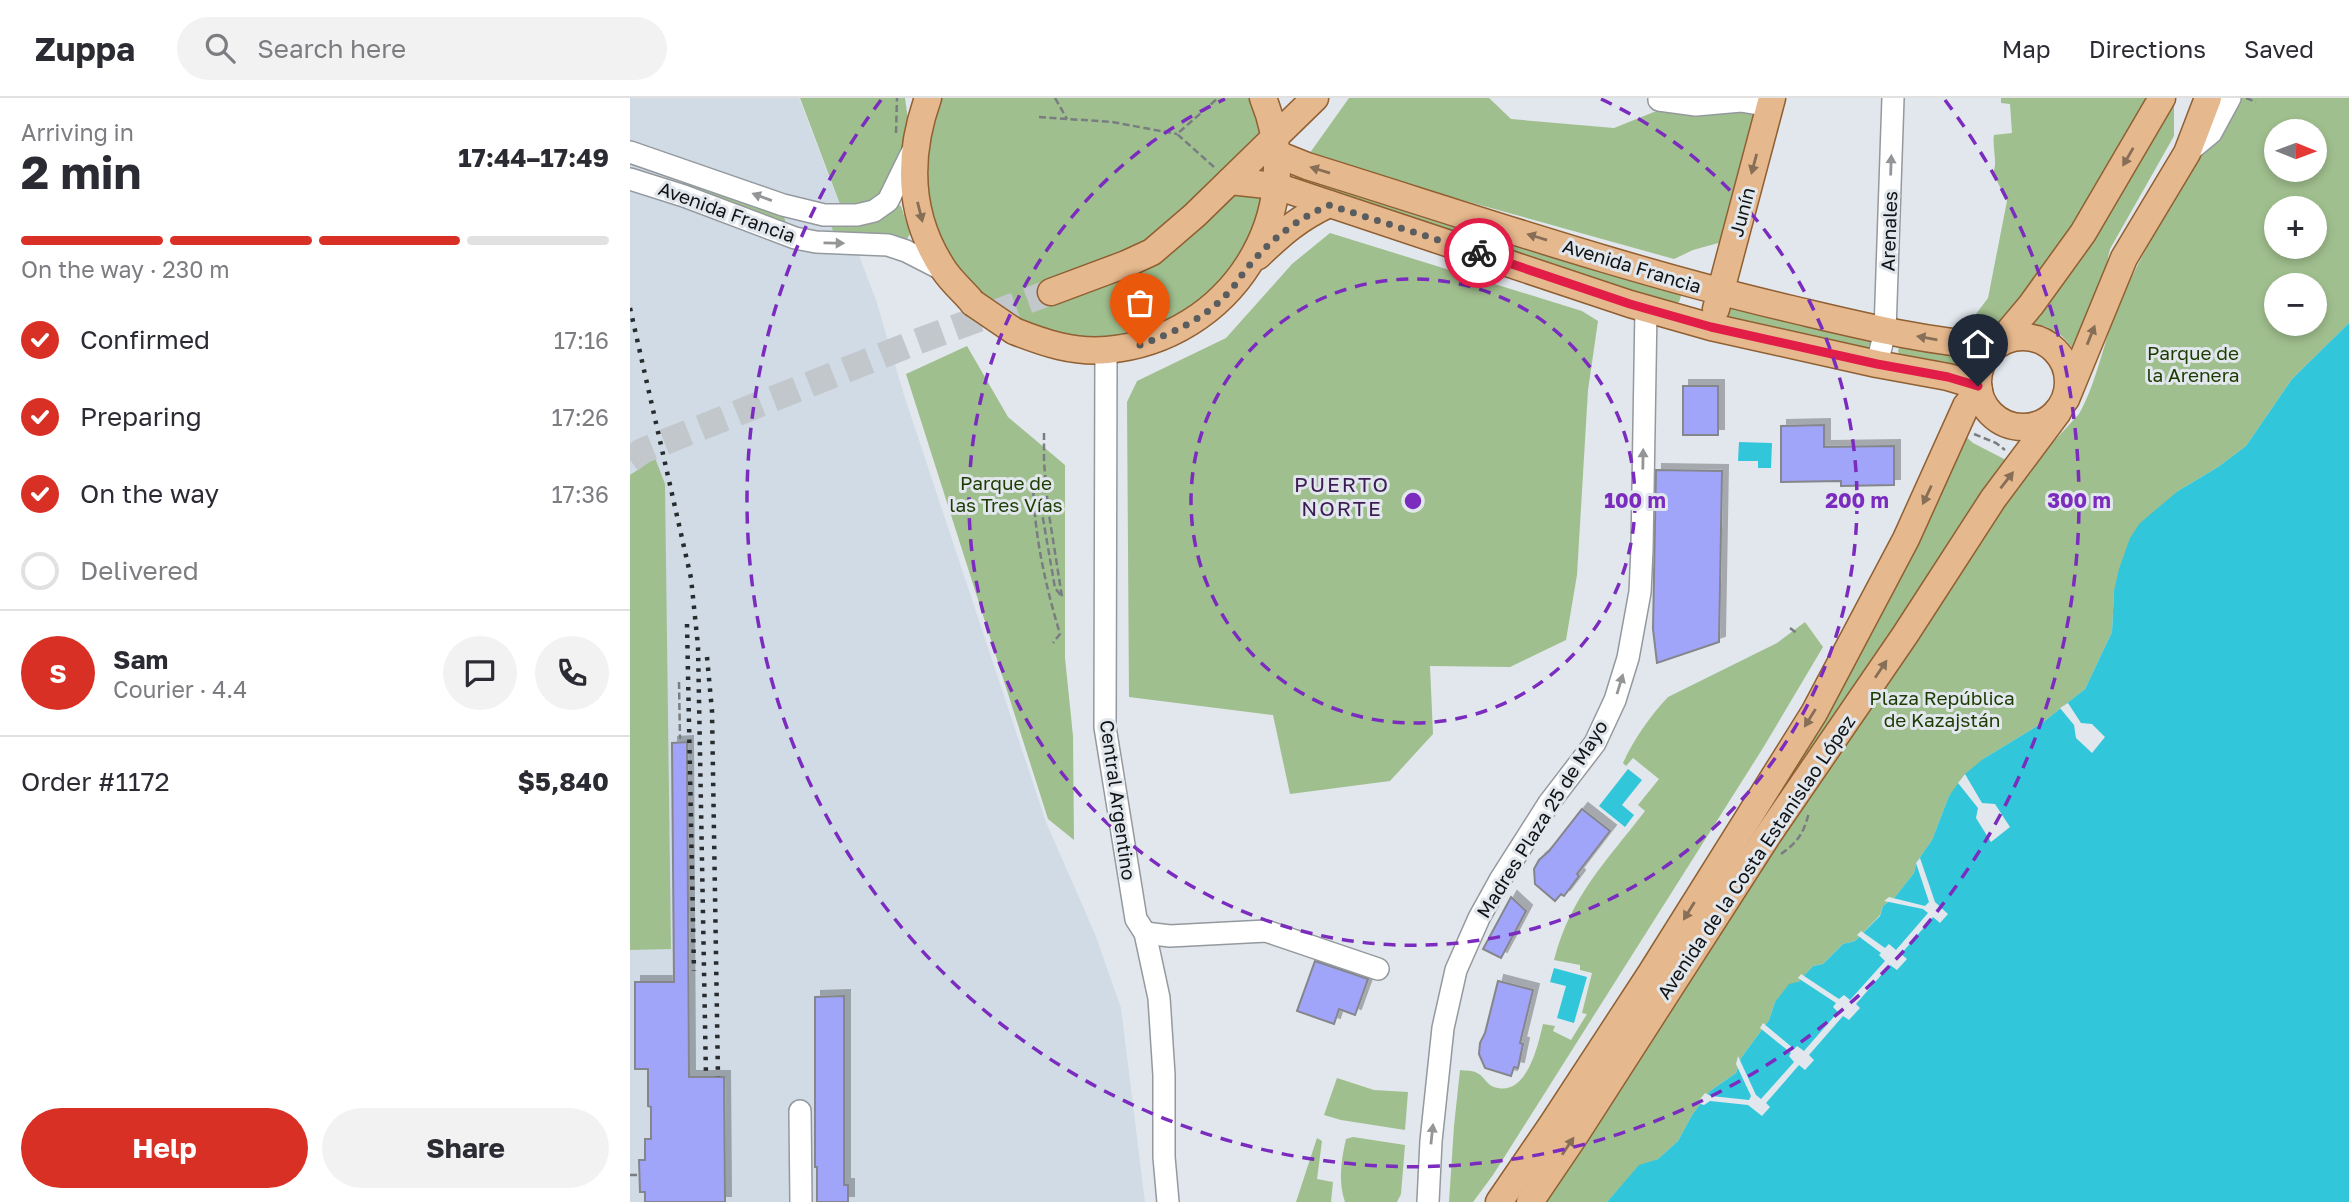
<!DOCTYPE html>
<meta charset="utf-8">
<style>
body{margin:0;font-family:"Golos Text",sans-serif;background:#f2f2f3;color:#2b2b33;height:100vh;display:flex;flex-direction:column;font-size:26px;white-space:nowrap}
*{box-sizing:border-box;margin:0}
p{font-size:23px;color:#7c7c81}
.icon{flex:none;width:38px;height:38px;fill:none;stroke:currentColor;stroke-width:2;stroke-linecap:round;stroke-linejoin:round}
.map{position:relative;flex:1;overflow:hidden}
.drawer{display:flex;flex-direction:column;background:#fff;width:630px}
.drawer>*{flex:none}
.needle{width:46px;rotate:91deg}
.controls{position:absolute;left:1634px;top:21px;display:grid;gap:14px}
.controls a{display:grid;place-items:center;width:63px;height:63px;border-radius:50%;background:#fff;box-shadow:0 4px 10px #0003;font-size:35px}
.pin{position:absolute;display:grid;place-items:center;width:60px;height:60px;color:#fff;margin:-72px -30px;border-radius:50% 50% 50% 0;rotate:-45deg;box-shadow:0 0 7px #0007}
.pin .icon{rotate:45deg}
.courier{position:absolute;display:grid;place-items:center;width:70px;height:70px;margin:-35px;border:5px solid #e11d48;border-radius:50%;background:#fff;color:#222;box-shadow:0 2px 9px #0007}
.head em{font-style:normal;font-weight:700}
.head div{display:flex;flex-direction:column-reverse}
.head{display:flex;align-items:center;justify-content:space-between;height:119px;padding:0 21px}
h1{font-size:46px;font-weight:700;line-height:52px}
.bar{display:grid;grid-template-columns:repeat(4,1fr);gap:10px 7px;align-content:center;height:84px;padding:0 21px}
.bar i{height:9px;border-radius:5px;background:#e1e1e2}
.bar .selected{background:#d93025}
.bar p{grid-column:span 4}
.line{display:flex;align-items:center;gap:18px;padding:0 21px;border-top:2px solid #e1e1e2}
.line div{flex:1}
.round{display:grid;place-items:center;flex:none;width:74px;height:74px;border-radius:37px;background:#f2f2f3}
ol{padding:0 21px;list-style:none}
li{display:flex;align-items:center;gap:21px;height:77px}
li p{margin-inline-start:auto}
li .icon{padding:7px;border-radius:50%;background:#d93025;color:#fff;stroke-width:4}
li:last-child{color:#7c7c81}
li i{width:38px;height:38px;border:4px solid #e1e1e2;border-radius:50%}
.primary-button{display:flex;gap:14px;margin-top:auto;padding:14px 21px}
.primary-button a{flex:1;height:80px;border-radius:42px;background:#d93025;color:#fff;font-size:28px;font-weight:700;line-height:80px;text-align:center}
.primary-button a+a{background:#f2f2f3;color:#2b2b33}
header{display:flex;align-items:center;gap:42px;box-sizing:border-box;height:98px;padding:0 35px;background:#fff;border-bottom:2px solid #e1e1e2}
header strong{font-size:33px}
nav{display:flex;gap:38px;margin-inline-start:auto;font-size:24px}
.search{width:490px;height:63px;background:#f2f2f3;display:flex;align-items:center;gap:18px;box-sizing:border-box;padding:0 24px;border-radius:38px;color:#7c7c81;font-size:26px}
main{display:flex;flex:1;min-height:0}
.map>svg:first-child{display:block}
.built{fill:#d0dbe6}
.green{fill:#a0bf8e;fill-rule:evenodd}
.water{fill:#32c6db}
.pier{fill:#e1e7ec}
.building{fill:#a1a5f9;stroke:#85868c;stroke-width:2;filter:url(#shadow)}
.lines{fill:none;stroke-linecap:round;stroke-linejoin:round}
.major-tunnel{stroke:#c2c7cc;stroke-width:26;stroke-dasharray:26 13;stroke-linecap:butt}
.minor-casing{stroke:#94999e;stroke-width:24}
.major-casing{stroke:#905f32;stroke-width:29}
.path{stroke:#797d81;stroke-width:2.5;stroke-dasharray:7 3.5;stroke-linecap:butt}
.minor{stroke:#fff;stroke-width:21}
.major{stroke:#e6b88d;stroke-width:26}
.rail{stroke:#282b2d;stroke-width:4.5;stroke-dasharray:3.5 7;stroke-linecap:butt}
.major-bridge-casing{stroke:#905f32;stroke-width:29;stroke-linecap:butt}
.major-bridge{stroke:#e6b88d;stroke-width:26}
.oneway{fill:#866e57}
.oneway2{fill:#949596}
.done{stroke:#5a5d60;stroke-width:7;stroke-dasharray:0 12.6}
.route{stroke:#e11d48;stroke-width:9}
.ring{fill:none;stroke:#7b2cbf;stroke-width:3.5;stroke-dasharray:12 9}
.labels{text-anchor:middle;stroke-width:6;stroke-linejoin:round;paint-order:stroke}
.street-label{font-size:19px;fill:#111315;stroke:#e1e7ec}
.park-label{font-size:19px;fill:#1c3b00;stroke:#e1e7ec}
.neighbourhood-label{font-size:21px;letter-spacing:2px;fill:#3c1c54;stroke:#e1e7ec}
.centre{fill:#7b2cbf;stroke:#e1e7ec;stroke-width:3.5}
.ring-label{font-size:21px;text-anchor:middle;font-weight:bold;fill:#7b2cbf;stroke:#e1e7ec;stroke-width:6;stroke-linejoin:round;paint-order:stroke}
</style>
<header>
<strong>Zuppa</strong>
<div class="search"><svg class="icon" aria-label="search" viewBox="0 0 24 24"><circle cx="10" cy="10" r="6"/><path d="M15 15l6 6"/></svg>Search here</div>
<nav><a>Map</a><a>Directions</a><a>Saved</a></nav>
</header>
<main>
<section class="drawer">
<div class="head"><div><h1>2 min</h1><p>Arriving in</p></div><em>17:44–17:49</em></div>
<div class="bar"><i class="selected"></i><i class="selected"></i><i class="selected"></i><i></i><p>On the way · 230 m</p></div>
<ol>
<li><svg class="icon" aria-label="check" viewBox="0 0 24 24"><path d="M5 12l5 5 9-10"/></svg>Confirmed<p>17:16</p></li>
<li><svg class="icon" aria-label="check" viewBox="0 0 24 24"><path d="M5 12l5 5 9-10"/></svg>Preparing<p>17:26</p></li>
<li><svg class="icon" aria-label="check" viewBox="0 0 24 24"><path d="M5 12l5 5 9-10"/></svg>On the way<p>17:36</p></li>
<li><i></i>Delivered</li>
</ol>
<div class="line" style="height:126px"><b class="round" style="background:#d93025;color:#fff">S</b><div><b>Sam</b><p>Courier · 4.4</p></div><a class="round"><svg class="icon" aria-label="chat" viewBox="0 0 24 24"><path d="M4 5h16v11H9l-5 4z"/></svg></a><a class="round"><svg class="icon" aria-label="phone" viewBox="0 0 24 24"><path d="M5 4h4l2 5-3 2q2 4 5 5l2-3 5 2v4C11 20 4 13 5 4z"/></svg></a></div>
<div class="line" style="height:91px"><div>Order #1172</div><b>$5,840</b></div>
<div class="primary-button"><a>Help</a><a>Share</a></div>
</section>
<div class="map">
<svg width="1719" height="1104" viewBox="0 0 1719 1104">
<defs>
<filter id="shadow"><feDropShadow dx="6" dy="-6" stdDeviation="0" flood-color="#0004"/></filter>
</defs>
<rect width="100%" height="100%" fill="#e1e7ec"/>
<!-- built -->
<polygon class="built" points="0,0 169,0 246,202 274,297 416,724 465,836 491,910 515,1104 0,1104"/>
<!-- green -->
<g class="green">
<polygon points="170,0 275,0 279,29 276,48 252,97 240,105 211,109"/>
<polygon points="298,0 633,0 631,144 543,235 413,245 315,173 284,50"/>
<polygon points="719,0 859,0 881,21 984,30 1059,0 1127,0 1092,144 1063,152 1044,161 677,59"/>
<path d="M 1371,0 L 1522,0 L 1500,46 L 1380,218 L 1346,239 L 1340,224 L 1358,200 L 1377,103 L 1363,75 C 1368,65 1362,49 1364,37 L 1382,35 L 1380,6 L 1371,5 Z"/>
<path d="M 1544,0 L 1544,38 L 1480,151 L 1473,181 L 1445,254 C 1433,235 1419,226 1396,225 Z"/>
<path d="M 1605,0 L 1719,0 L 1719,225 L 1662,281 L 1616,348 L 1588,369 L 1548,393 L 1484,493 L 1482,534 L 1455,591 L 1412,625 L 1353,661 L 1319,698 L 1302,742 L 1286,765 L 1284,775 L 1265,799 L 1253,808 L 1250,817 L 1225,843 L 1213,846 L 1193,866 L 1183,868 L 1168,884 L 1145,904 L 1139,922 L 1111,960 L 1106,975 L 1080,993 L 1062,1017 L 1048,1043 L 1028,1061 L 1009,1068 L 977,1104 L 913,1104 L 962,1036 L 1069,863 L 1389,381 L 1449,316 C 1467,285 1474,241 1489,206 C 1519,138 1559,78 1598,15 ZM 1647,33 L 1685,33 L 1685,72 L 1647,72 ZM 1647,110 L 1685,110 L 1685,149 L 1647,149 ZM 1647,187 L 1685,187 L 1685,226 L 1647,226 Z"/>
<polygon points="666,76 1050,191 1051,198 1049,204 1042,207 663,82"/>
<polygon points="51,81 153,116 158,131 55,90"/>
<polygon points="266,106 271,108 280,136 277,141 204,136 201,127"/>
<polygon points="700,135 952,213 968,223 958,292 947,477 936,542 880,569 800,568 803,636 760,683 660,696 643,617 499,599 497,304 507,283 596,240 662,166"/>
<polygon points="1100,205 1244,239 1241,251 1105,223 1097,217"/>
<polygon points="1270,247 1336,258 1333,274 1270,259 1268,253"/>
<polygon points="337,248 378,319 435,367 435,560 443,638 444,742 418,721 276,276"/>
<polygon points="1333,336 1343,345 1376,362 1154,694 1150,690"/>
<polygon points="25,360 35,386 41,851 0,852 0,377"/>
<path d="M 1175,524 L 1193,549 L 1133,650 L 863,1077 L 843,1104 L 819,1104 L 824,1028 L 830,972 C 835,973 843,972 847,975 C 854,978 856,986 864,989 C 897,1000 908,947 913,926 L 925,928 L 923,933 L 941,942 L 957,916 L 952,915 L 962,875 L 950,872 L 950,867 L 924,862 C 941,797 976,764 1015,713 L 1008,707 L 1029,681 L 1003,660 L 996,668 L 993,665 C 1004,641 1020,618 1038,599 L 1147,545 Z"/>
<polygon points="707,980 744,992 778,994 775,1032 711,1022 694,1017"/>
<path d="M 723,1039 L 775,1047 L 771,1096 L 767,1104 L 715,1104 C 708,1084 711,1062 716,1041 Z"/>
<polygon points="687,1040 692,1043 687,1081 703,1084 701,1104 666,1104"/>
</g>
<!-- water -->
<g class="water">
<polygon points="1719,225 1719,1104 977,1104 1009,1067 1028,1061 1048,1043 1062,1017 1080,993 1106,975 1111,960 1139,922 1145,904 1159,886 1168,884 1183,868 1193,866 1213,846 1225,843 1250,818 1253,808 1265,799 1284,775 1286,765 1302,742 1319,698 1335,676 1353,661 1412,625 1455,591 1482,534 1484,493 1489,471 1500,440 1510,425 1548,393 1588,369 1616,348 1662,281"/>
<polygon points="1109,344 1142,345 1141,370 1128,370 1128,363 1108,363"/>
<polygon points="998,671 1012,682 992,707 1004,717 995,729 969,708"/>
<polygon points="924,870 957,879 944,925 927,920 936,888 920,884"/>
</g>
<!-- pier -->
<g class="pier">
<polygon points="1438,605 1451,625 1462,626 1475,639 1462,655 1446,640 1444,627 1430,610"/>
<polygon points="1335,676 1352,705 1365,706 1380,729 1361,744 1346,720 1348,710 1328,685"/>
<polygon points="1290,760 1305,804 1318,816 1310,825 1303,819 1271,856 1277,861 1267,872 1260,867 1226,906 1230,910 1219,922 1213,918 1179,957 1184,962 1175,972 1169,967 1136,1005 1140,1009 1132,1018 1118,1007 1080,1003 1074,1007 1067,1005 1075,995 1081,998 1119,1002 1121,998 1106,966 1108,958 1126,997 1131,1001 1164,964 1159,958 1161,955 1130,930 1133,925 1164,951 1167,948 1174,953 1208,914 1203,909 1206,905 1168,880 1171,876 1209,901 1214,897 1220,902 1255,863 1249,857 1251,855 1227,837 1231,833 1255,850 1259,846 1266,852 1298,815 1293,811 1254,803 1259,799 1295,808 1299,804 1286,765"/>
</g>
<!-- building -->
<g class="building">
<rect x="1053" y="288" width="35" height="49"/>
<polygon points="1194,327 1194,349 1264,348 1264,387 1211,388 1211,383 1151,384 1151,328"/>
<polygon points="1026,372 1092,373 1089,544 1027,565 1023,531"/>
<polygon points="57,644 59,979 94,979 95,1104 15,1104 15,1094 10,1094 9,1062 15,1062 15,1041 21,1041 21,1009 18,1008 18,971 5,971 5,884 44,884 42,645"/>
<polygon points="952,711 980,733 947,776 949,778 934,798 931,796 925,803 905,786 904,771 909,762 919,753"/>
<polygon points="881,799 896,813 871,860 853,851"/>
<polygon points="685,863 738,881 725,917 709,911 704,926 667,913"/>
<polygon points="868,883 903,892 890,945 893,946 888,970 884,969 881,978 855,970 849,956 850,945 855,935"/>
<polygon points="214,898 214,1087 218,1087 218,1104 187,1104 187,1069 185,1069 185,899"/>
</g>
<g class="lines">
<!-- major-tunnel -->
<polyline class="major-tunnel" points="0,362 12,353 286,244 421,194"/>
<!-- minor casing -->
<g class="minor-casing">
<g id="minor">
<polyline points="1029,2 1066,7 1111,3 1140,8"/>
<polyline points="0,54 153,107 194,117 227,117 244,113 258,103 283,52"/>
<polyline points="1558,54 1581,35 1600,0"/>
<polyline points="0,81 54,98 165,140 186,144 258,147 276,153 315,173"/>
<polyline points="476,252 475,629 506,821 515,835 529,900 534,977 534,1059 538,1104"/>
<polyline points="1247,266 1255,233 1263,0"/>
<polyline points="515,835 540,838 636,833 748,871"/>
<polyline points="170,1013 171,1104"/>
<polyline points="798,1104 801,1043 813,930 826,872 849,820 870,782 919,705 965,645 985,602 998,560 1010,494 1012,451 1016,210"/>
</g>
</g>
<!-- major casing -->
<g class="major-casing">
<g id="major">
<path d="M 298,0 C 277,59 278,118 314,172 C 322,184 334,194 343,205"/>
<path d="M 647,56 L 677,68 C 838,118 998,173 1161,211 C 1229,227 1296,244 1365,248"/>
<polyline points="600,83 646,88 1000,206 1081,229 1247,266 1318,279 1348,288"/>
<path d="M 628,158 C 652,135 669,120 699,106"/>
<polyline points="421,194 496,166 522,154 565,117 685,0"/>
<polyline points="1086,211 1142,0"/>
<path d="M 384,233 C 414,245 444,255 477,252 C 600,241 681,116 633,0"/>
<circle cx="1393" cy="284" r="45"/>
<polyline points="1369,245 1401,207 1453,135 1532,0"/>
<polyline points="1436,301 1494,160 1557,55 1578,0"/>
<polyline points="869,1104 923,1025 1021,875 1184,615 1276,441 1336,308 1349,292"/>
<polyline points="900,1104 946,1036 1138,737 1275,537 1363,401 1428,314"/>
</g>
</g>
<!-- path -->
<g class="path">
<polyline points="425,0 437,21"/>
<polyline points="1616,0 1626,4"/>
<polyline points="409,19 482,24 547,36"/>
<polyline points="266,35 267,0"/>
<polyline points="584,69 547,36 588,0"/>
<path d="M 414,335 L 414,364 L 418,410 L 432,499 L 425,490 L 407,386 L 403,384 C 404,436 415,486 430,536 L 423,545"/>
<polyline points="1344,336 1366,345 1375,352"/>
<polyline points="1160,530 1168,536"/>
<polyline points="49,584 50,641"/>
<path d="M 1151,756 C 1168,744 1174,735 1179,714"/>
<polyline points="0,1077 9,1077"/>
</g>
<!-- minor -->
<use href="#minor" class="minor"/>
<!-- major -->
<use href="#major" class="major"/>
<!-- rail -->
<g class="rail">
<polyline points="0,210 61,480 68,548 76,979"/>
<polyline points="57,526 64,873"/>
<polyline points="77,559 82,613 88,979"/>
</g>
<!-- major-bridge casing -->
<g class="major-bridge-casing">
<polyline id="major-bridge" points="343,205 384,233"/>
</g>
<!-- major-bridge -->
<use href="#major-bridge" class="major-bridge"/>
</g>
<!-- one-way arrows -->
<defs><path id="oneway-solid" d="M-6-.8H1V-3.2L6.5 0L1 3.2V.8H-6Z" transform="scale(1.75)"/></defs>
<g class="oneway">
<use href="#oneway-solid" transform="translate(1498 59) rotate(120)"/>
<use href="#oneway-solid" transform="translate(1124 66) rotate(105)"/>
<use href="#oneway-solid" transform="translate(690 72) rotate(-163)"/>
<use href="#oneway-solid" transform="translate(290 114) rotate(76)"/>
<use href="#oneway-solid" transform="translate(907 139) rotate(-163)"/>
<use href="#oneway-solid" transform="translate(1461 237) rotate(-68)"/>
<use href="#oneway-solid" transform="translate(1297 240) rotate(-170)"/>
<use href="#oneway-solid" transform="translate(1377 382) rotate(-52)"/>
<use href="#oneway-solid" transform="translate(1297 397) rotate(115)"/>
<use href="#oneway-solid" transform="translate(1251 571) rotate(-56)"/>
<use href="#oneway-solid" transform="translate(1180 620) rotate(122)"/>
<use href="#oneway-solid" transform="translate(1059 813) rotate(122)"/>
<use href="#oneway-solid" transform="translate(938 1048) rotate(-56)"/>
</g>
<g class="oneway2">
<use href="#oneway-solid" transform="translate(1261 67) rotate(-88)"/>
<use href="#oneway-solid" transform="translate(132 99) rotate(-160)"/>
<use href="#oneway-solid" transform="translate(204 145) rotate(1)"/>
<use href="#oneway-solid" transform="translate(1013 361) rotate(-89)"/>
<use href="#oneway-solid" transform="translate(990 586) rotate(-73)"/>
<use href="#oneway-solid" transform="translate(802 1036) rotate(-84)"/>
</g>
<g class="lines">
<!-- done -->
<path class="done" d="M 510,247 C 543,235 574,221 598,195 C 606,187 611,177 618,169 C 641,141 667,121 699,107 L 849,155"/>
<!-- route -->
<polyline class="route" points="849,155 1000,206 1081,229 1247,266 1318,279 1348,288"/>
</g>
<!-- distance rings -->
<g class="ring">
<circle cx="783" cy="403" r="222"/>
<path d="M971 1A444 444 0 1 1 595 1"/>
<path d="M1315 2A666 666 0 1 1 251 2"/>
</g>
<g class="labels">
<!-- street labels -->
<g class="street-label">
<text transform="translate(97 114) rotate(20)" y="7">Avenida Francia</text>
<text transform="translate(1112 114) rotate(-75)" y="7">Junín</text>
<text transform="translate(1259 133) rotate(-88)" y="7">Arenales</text>
<text transform="translate(1002 168) rotate(17)" y="7">Avenida Francia</text>
<text transform="translate(488 702) rotate(82)" y="7">Central Argentino</text>
<text transform="translate(912 721) rotate(-58)" y="7">Madres Plaza 25 de Mayo</text>
<text transform="translate(1126 759) rotate(-56)" y="7">Avenida de la Costa Estanislao López</text>
</g>
<!-- park labels -->
<g class="park-label">
<text x="1563" y="262">Parque de<tspan x="1563" dy="22">la Arenera</tspan></text>
<text x="376" y="392">Parque de<tspan x="376" dy="22">las Tres Vías</tspan></text>
<text x="1312" y="607">Plaza República<tspan x="1312" dy="22">de Kazajstán</tspan></text>
</g>
<!-- neighbourhood labels -->
<g class="neighbourhood-label">
<text x="712" y="394">PUERTO<tspan x="712" dy="24">NORTE</tspan></text>
</g>
</g>
<circle cx="783" cy="403" r="10" class="centre"/>
<g class="ring-label">
<text x="1005" y="410">100 m</text>
<text x="1227" y="410">200 m</text>
<text x="1449" y="410">300 m</text>
</g>
</svg>
<div class="controls">
<a><svg class="needle" viewBox="-14 -14 28 28"><path d="M0-13l5 13h-10z" fill="#e53935"/><path d="M0 13l5-13h-10z" fill="#7c7c81"/></svg></a>
<a>+</a>
<a>−</a>
</div>
<div class="pin" style="left:510px;top:247px;background:#ea580c"><svg class="icon" aria-label="bag" viewBox="0 0 24 24"><path d="M5 8h14l-1 12H6zM9 8a3 3 0 0 1 6 0"/></svg></div>
<div class="pin" style="left:1348px;top:288px;background:#1f2937"><svg class="icon" aria-label="home" viewBox="0 0 24 24"><path d="M3 11l9-7 9 7M6 9v11h12V9"/></svg></div>
<div class="courier" style="left:849px;top:155px"><svg class="icon" aria-label="bike" viewBox="0 0 24 24"><circle cx="6" cy="16" r="4"/><circle cx="18" cy="16" r="4"/><path d="M6 16l4-8h5l3 8M10 8l3 8H6M13 5h3"/></svg></div>
</div>
</main>
